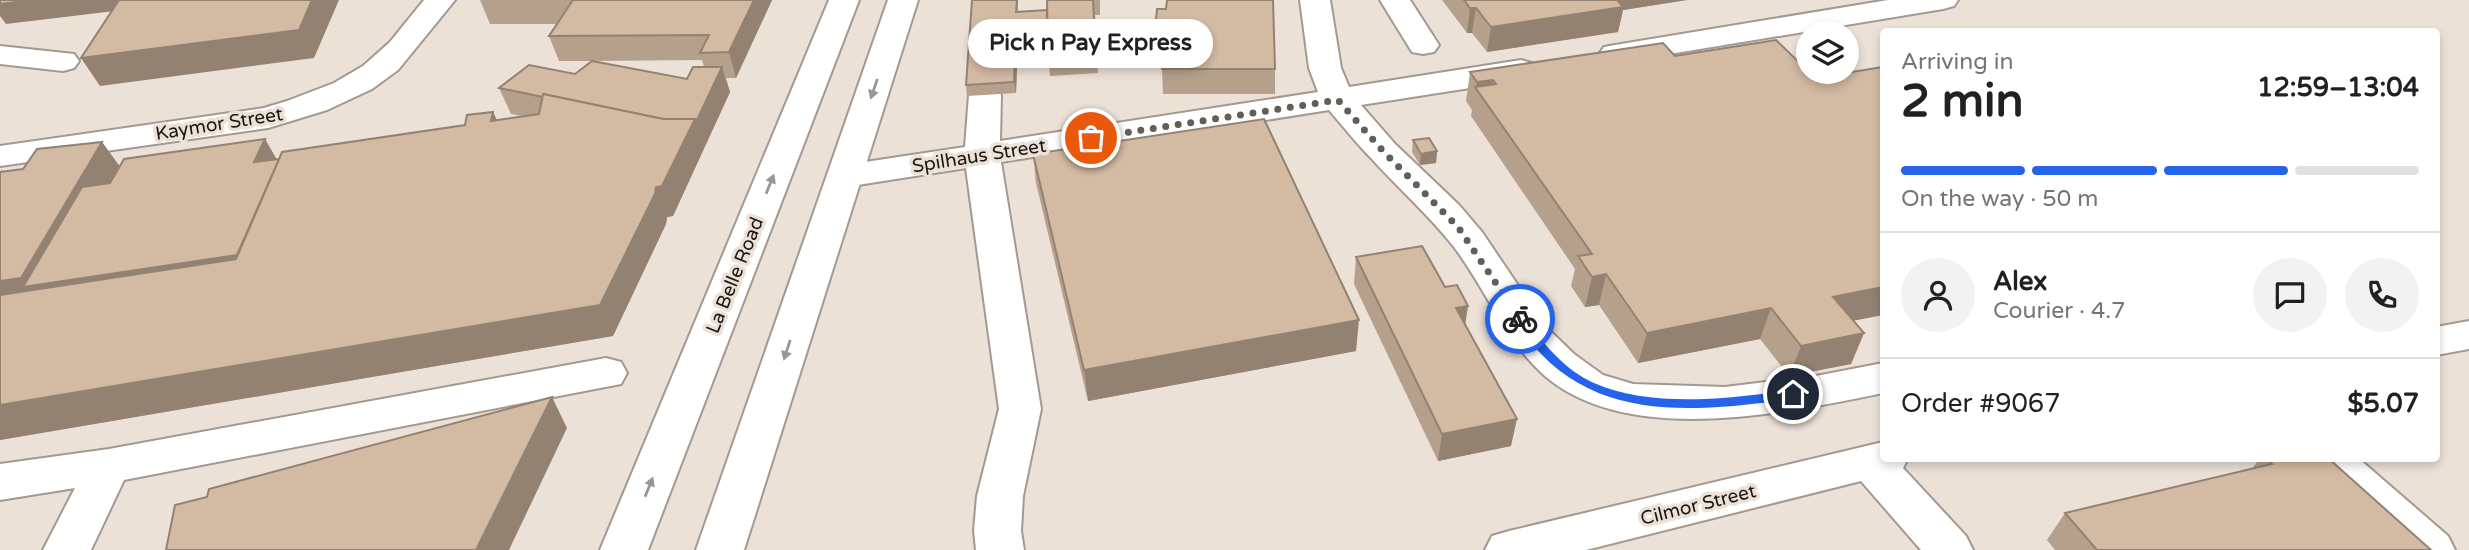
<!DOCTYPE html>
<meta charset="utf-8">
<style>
body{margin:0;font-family:"Varela Round",sans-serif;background:#f2f2f2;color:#202124;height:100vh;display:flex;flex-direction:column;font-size:26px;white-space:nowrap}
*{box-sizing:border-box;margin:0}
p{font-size:23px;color:#757577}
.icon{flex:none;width:38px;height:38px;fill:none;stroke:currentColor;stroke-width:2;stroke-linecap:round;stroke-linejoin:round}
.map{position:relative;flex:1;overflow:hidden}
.drawer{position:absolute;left:1880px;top:28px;width:560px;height:434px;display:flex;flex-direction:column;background:#fff;border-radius:7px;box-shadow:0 4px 10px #0003}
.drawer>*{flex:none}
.controls{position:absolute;left:1796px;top:21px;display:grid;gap:14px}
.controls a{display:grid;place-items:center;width:63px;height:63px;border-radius:50%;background:#fff;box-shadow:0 4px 10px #0003;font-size:35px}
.pin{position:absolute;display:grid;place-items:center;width:60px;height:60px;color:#fff;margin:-30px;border:4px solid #fff;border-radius:50%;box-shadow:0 2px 7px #0007}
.courier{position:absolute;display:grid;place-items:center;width:70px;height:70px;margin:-35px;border:5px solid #2563eb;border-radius:50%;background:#fff;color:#222;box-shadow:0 2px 9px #0007}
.bubble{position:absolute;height:49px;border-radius:24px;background:#fff;box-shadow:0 4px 10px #0003;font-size:23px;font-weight:700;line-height:49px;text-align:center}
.summary em{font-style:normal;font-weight:700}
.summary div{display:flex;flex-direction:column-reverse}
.summary{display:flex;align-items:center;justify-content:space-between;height:119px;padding:0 21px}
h1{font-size:46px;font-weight:700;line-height:52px}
.bar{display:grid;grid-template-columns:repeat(4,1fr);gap:10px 7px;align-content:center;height:84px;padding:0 21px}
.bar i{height:9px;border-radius:5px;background:#e0e0e0}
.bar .current{background:#2563eb}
.bar p{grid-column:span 4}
.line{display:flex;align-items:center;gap:18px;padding:0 21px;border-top:2px solid #e0e0e0}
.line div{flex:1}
.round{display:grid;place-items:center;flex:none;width:74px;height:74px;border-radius:37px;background:#f2f2f2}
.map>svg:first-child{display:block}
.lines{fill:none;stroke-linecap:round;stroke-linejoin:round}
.minor-casing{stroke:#a39990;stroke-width:4}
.major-casing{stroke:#a39990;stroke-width:4}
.minor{fill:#fff;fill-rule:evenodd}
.major{fill:#fff;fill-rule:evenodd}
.wall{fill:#b5a08c;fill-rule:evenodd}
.shaded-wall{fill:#938272}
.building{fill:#d2baa3;stroke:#938272;stroke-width:2}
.oneway{fill:#989795}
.route{fill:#2563eb}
.done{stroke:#635e58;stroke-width:7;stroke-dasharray:0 12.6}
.labels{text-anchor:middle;stroke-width:7;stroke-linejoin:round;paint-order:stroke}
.street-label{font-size:19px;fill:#1a1713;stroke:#ebe1d7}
</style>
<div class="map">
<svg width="2469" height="550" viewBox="0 0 2469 550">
<rect width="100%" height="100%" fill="#ebe1d7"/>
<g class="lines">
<!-- minor casing -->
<g class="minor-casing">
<g id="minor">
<polygon points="424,0 455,0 398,70 372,89 327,110 268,128 0,166 0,146 264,108 287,101 334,83 363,66 390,42"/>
<path d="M 1300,0 L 1330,0 L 1341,68 L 1349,87 L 1521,60 L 1532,63 L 1537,70 L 1532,77 L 1521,80 L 1361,105 L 1395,144 L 1459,205 L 1482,232 L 1546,327 L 1574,354 L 1603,375 L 1633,384 L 1725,387 L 1816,376 L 1883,363 L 1883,393 C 1785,413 1628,447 1545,376 C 1505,341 1486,289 1454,247 C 1429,215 1398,188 1371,158 C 1356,143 1343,126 1329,110 L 1001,162 L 1041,409 L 1023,496 L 1021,531 L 1024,550 L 976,550 L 974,531 L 977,496 L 999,409 L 966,168 L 845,187 L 832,184 L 827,176 L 832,168 L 845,165 L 965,147 L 969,95 L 973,88 L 985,85 L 997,88 L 1001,95 L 1000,141 L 1318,92 L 1309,68 Z"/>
<polygon points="1380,0 1410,0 1439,45 1434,52 1423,54 1412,52"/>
<polygon points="1888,0 1958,0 1954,6 1943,9 1615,63 1604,61 1599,54 1604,47 1615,45"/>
<polygon points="0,46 74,54 79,61 74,68 63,71 0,64"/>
<polygon points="2469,321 2469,349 2436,355 2436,327"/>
<polygon points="606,358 621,362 627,373 621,384 124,480 91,550 43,550 75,488 0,500 0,464 109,449"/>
<polygon points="1883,442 1883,458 1908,458 1903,468 1966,536 1973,550 1921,550 1861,481 1586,550 1485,550 1492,536 1509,531"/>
<polygon points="2306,458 2358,458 2448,536 2455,550 2399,550 2312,470"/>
</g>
</g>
<!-- major casing -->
<g class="major-casing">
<g id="major">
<polygon points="829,0 859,0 648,550 600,550"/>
<polygon points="888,0 918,0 744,550 696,550"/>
</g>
</g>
<!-- minor -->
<use href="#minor" class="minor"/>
<!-- major -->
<use href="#major" class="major"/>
</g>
<!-- wall -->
<g class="wall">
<path d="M 480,0 L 772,0 L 736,78 L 726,78 L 730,92 L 673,216 L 667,217 L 666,224 L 613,336 L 0,440 L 1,169 L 3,172 L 23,169 L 102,142 L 120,167 L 265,139 L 276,159 L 465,125 L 493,112 L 497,120 L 523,116 L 511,114 L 499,88 L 575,74 L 592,61 L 559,61 L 549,36 L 557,24 L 490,24 ZM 702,60 L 704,67 L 687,79 L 592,61 Z"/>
<polygon points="972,0 1018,0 1018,12 1047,10 1047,0 1100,0 1100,15 1095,15 1098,73 1050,76 1049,65 1017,67 1016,93 967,96 966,85"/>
<polygon points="1442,0 1687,0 1623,10 1618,32 1487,52 1472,33 1467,33"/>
<polygon points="1157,9 1275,69 1275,94 1163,94 1162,69 1163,55 1156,55 1155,30"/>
<polygon points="1663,43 1883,315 1853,320 1864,333 1851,364 1789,376 1760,339 1638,363 1599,305 1585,307 1571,286 1575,269 1471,116 1472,110 1466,101 1470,72"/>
<polygon points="1413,140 1437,151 1436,163 1420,165 1412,152"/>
<polygon points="1033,154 1356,351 1088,401 1036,183"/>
<polygon points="1356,257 1465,325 1511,446 1438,461 1354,284"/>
<polygon points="2260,458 2284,458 2431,550 2055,550 2047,540 2065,513 2252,469"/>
</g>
<!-- shaded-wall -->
<g class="shaded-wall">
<polygon points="31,0 152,0 148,7 6,24 0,16 0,4"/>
<polygon points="312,0 339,0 314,58 100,86 81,58"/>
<polygon points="754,0 772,0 736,78 729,52"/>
<polygon points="1604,0 1687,0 1623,10 1618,32 1487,52 1491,27"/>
<polygon points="1470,8 1476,8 1472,33 1467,33"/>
<polygon points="1015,56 1017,67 1016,93 1014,82"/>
<polygon points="722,67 730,92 673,216 667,217 666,224 613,336 0,440 0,405 656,187"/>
<polygon points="1493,80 1489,106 1476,88 1477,82"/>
<polygon points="493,112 506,141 491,121"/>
<polygon points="265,139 280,165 259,281 0,315 0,281 102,142 123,171 254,162"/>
<polygon points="1437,151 1436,163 1420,165 1421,154"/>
<polygon points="1606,274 1599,305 1585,307 1592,277"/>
<polygon points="1883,287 1883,315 1821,327 1833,297"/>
<polygon points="1468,306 1464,333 1456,308"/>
<polygon points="1771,308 1760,339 1638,363 1647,333"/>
<polygon points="1359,320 1356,351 1088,401 1084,370"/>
<polygon points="1864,333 1851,364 1789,376 1801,346"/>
<polygon points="552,397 567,428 509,550 476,550"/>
<polygon points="1517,419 1511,446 1438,461 1442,434"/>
</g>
<!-- building -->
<g class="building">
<polygon points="0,0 31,0 0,4"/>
<polygon points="119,0 312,0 299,30 81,58"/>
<polygon points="573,0 754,0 729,52 700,53 709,35 549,36"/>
<polygon points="972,0 1017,0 1016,12 1047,10 1048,54 1015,56 1014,82 966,85"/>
<polygon points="1047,0 1093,0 1096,53 1048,56"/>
<polygon points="1167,0 1273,0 1275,69 1162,69 1165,30 1155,30 1157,9 1166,9"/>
<polygon points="1464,0 1617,0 1623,7 1491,27 1476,8 1470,8"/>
<polygon points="1776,40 1815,78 1883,67 1883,287 1833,297 1864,333 1801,346 1771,308 1647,333 1606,274 1592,277 1578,256 1592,254 1475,87 1496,84 1493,80 1477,82 1470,72 1663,43 1675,56"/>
<polygon points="592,61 687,79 693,67 722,67 696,122 695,119 663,119 543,94 543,97 499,88 529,65 575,74"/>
<polygon points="543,94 663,119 695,119 662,186 656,187 655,194 600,305 0,405 0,295 236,259 282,152 465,125 467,115 493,112 491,121 539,114"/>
<polygon points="1264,119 1359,320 1084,370 1033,154"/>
<polygon points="1429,138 1437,151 1421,154 1413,140"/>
<polygon points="265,139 254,162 279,159 237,255 23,287 82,187 110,183 124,159"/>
<polygon points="102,142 21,278 0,281 0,172 23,169 37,149"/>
<polygon points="1422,246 1445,287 1457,285 1468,306 1456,308 1517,419 1442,434 1356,257"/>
<polygon points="552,397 476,550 166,550 175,505 207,497 209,489"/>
<polygon points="2266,458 2284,458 2286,460 2295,458 2328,458 2431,550 2097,550 2065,513 2272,464"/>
</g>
<!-- one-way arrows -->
<defs><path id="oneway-solid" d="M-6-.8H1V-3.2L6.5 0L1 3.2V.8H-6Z" transform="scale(1.75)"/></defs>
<g class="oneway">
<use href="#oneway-solid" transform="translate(874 89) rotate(109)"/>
<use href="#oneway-solid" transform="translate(770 184) rotate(-68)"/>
<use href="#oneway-solid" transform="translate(787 350) rotate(108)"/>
<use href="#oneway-solid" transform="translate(649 487) rotate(-68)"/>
</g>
<!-- route -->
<path class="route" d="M 1520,315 L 1524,316 C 1541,342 1566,371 1594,383 C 1653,409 1731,398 1793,390 L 1799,394 L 1793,399 C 1685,413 1580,425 1514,319 Z"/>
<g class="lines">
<!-- done -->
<polyline class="done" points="1091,138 1338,100 1383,151 1458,227 1520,319"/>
</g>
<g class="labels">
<!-- street labels -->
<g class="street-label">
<text transform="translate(219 123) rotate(-9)" y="7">Kaymor Street</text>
<text transform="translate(979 155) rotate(-9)" y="7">Spilhaus Street</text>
<text transform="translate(734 275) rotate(-68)" y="7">La Belle Road</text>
<text transform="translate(1698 504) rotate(-14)" y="7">Cilmor Street</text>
</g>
</g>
</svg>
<div class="controls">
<a><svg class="icon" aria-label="layers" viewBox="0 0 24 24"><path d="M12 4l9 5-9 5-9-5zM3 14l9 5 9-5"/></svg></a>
</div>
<div class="pin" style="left:1091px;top:138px;background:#ea580c"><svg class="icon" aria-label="bag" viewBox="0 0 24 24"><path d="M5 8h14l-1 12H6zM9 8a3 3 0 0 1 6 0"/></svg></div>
<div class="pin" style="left:1793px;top:394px;background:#1f2937"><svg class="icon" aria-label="home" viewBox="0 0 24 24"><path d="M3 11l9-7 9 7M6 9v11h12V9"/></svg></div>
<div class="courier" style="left:1520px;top:319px"><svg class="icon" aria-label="bike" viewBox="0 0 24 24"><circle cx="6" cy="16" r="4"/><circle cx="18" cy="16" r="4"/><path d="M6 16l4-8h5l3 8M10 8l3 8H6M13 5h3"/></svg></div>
<div class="bubble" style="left:968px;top:19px;width:245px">Pick n Pay Express</div>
<section class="drawer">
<div class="summary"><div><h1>2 min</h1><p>Arriving in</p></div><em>12:59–13:04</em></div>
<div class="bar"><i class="current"></i><i class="current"></i><i class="current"></i><i></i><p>On the way · 50 m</p></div>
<div class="line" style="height:126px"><a class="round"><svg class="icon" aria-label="person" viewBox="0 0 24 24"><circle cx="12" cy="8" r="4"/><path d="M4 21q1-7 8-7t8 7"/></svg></a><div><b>Alex</b><p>Courier · 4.7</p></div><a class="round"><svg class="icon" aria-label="chat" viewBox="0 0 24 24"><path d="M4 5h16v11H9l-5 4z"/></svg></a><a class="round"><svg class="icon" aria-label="phone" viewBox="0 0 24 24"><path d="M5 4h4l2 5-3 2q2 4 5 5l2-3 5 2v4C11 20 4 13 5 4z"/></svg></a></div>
<div class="line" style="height:91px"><div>Order #9067</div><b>$5.07</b></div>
</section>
</div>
